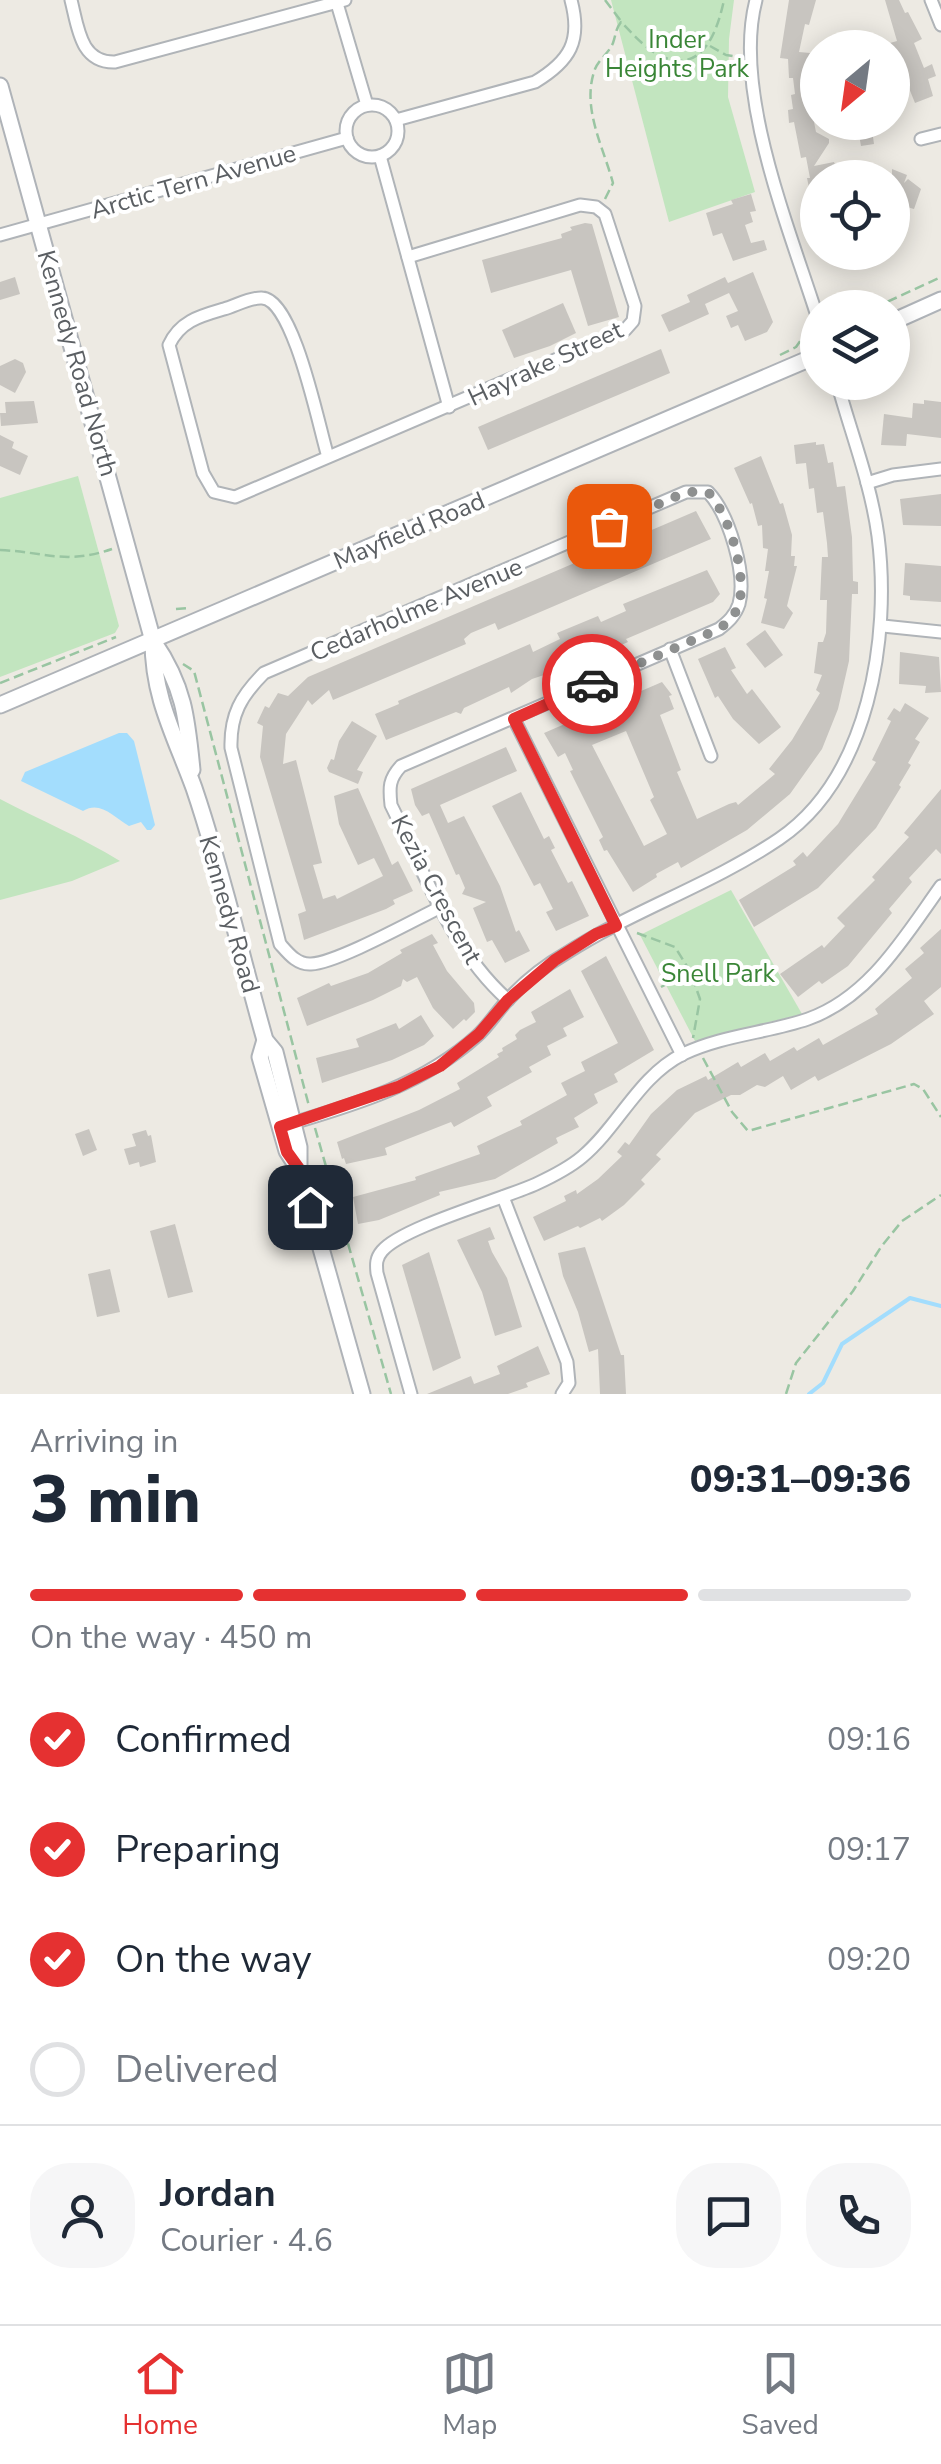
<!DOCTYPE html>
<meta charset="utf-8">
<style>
body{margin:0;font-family:"Nunito Sans",sans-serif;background:#f6f6f7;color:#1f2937;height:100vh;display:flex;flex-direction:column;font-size:38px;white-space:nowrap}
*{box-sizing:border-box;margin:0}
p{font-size:32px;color:#747a83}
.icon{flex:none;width:55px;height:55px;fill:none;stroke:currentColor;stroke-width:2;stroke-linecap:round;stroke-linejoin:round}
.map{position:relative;height:1394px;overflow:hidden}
.details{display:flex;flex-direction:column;background:#fff;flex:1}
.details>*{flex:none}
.needle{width:65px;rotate:209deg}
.controls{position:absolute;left:800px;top:30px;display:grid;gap:20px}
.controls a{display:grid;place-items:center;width:110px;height:110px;border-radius:50%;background:#fff;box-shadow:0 5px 25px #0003;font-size:50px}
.pin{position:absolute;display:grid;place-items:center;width:85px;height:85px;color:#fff;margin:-42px;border-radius:20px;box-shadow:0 5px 15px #0006}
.courier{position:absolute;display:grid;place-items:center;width:100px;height:100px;margin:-50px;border:8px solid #e53131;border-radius:50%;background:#fff;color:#222;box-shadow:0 2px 12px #0007}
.headline em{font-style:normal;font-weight:800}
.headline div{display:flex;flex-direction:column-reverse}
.headline{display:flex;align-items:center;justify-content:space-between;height:170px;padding:0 30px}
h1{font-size:65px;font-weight:800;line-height:75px}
.bar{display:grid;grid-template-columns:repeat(4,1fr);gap:15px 10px;align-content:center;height:120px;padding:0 30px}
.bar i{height:12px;border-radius:8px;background:#e0e1e3}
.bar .current{background:#e53131}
.bar p{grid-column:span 4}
.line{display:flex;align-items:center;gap:25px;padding:0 30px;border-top:2px solid #e0e1e3}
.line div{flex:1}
.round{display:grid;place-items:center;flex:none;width:105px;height:105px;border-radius:40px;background:#f6f6f7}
ol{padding:0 30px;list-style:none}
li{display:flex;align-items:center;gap:30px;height:110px}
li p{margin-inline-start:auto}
li .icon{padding:10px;border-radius:50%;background:#e53131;color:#fff;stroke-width:4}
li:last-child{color:#747a83}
li i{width:55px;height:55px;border:5px solid #e0e1e3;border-radius:50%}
.tab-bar{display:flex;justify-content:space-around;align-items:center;height:140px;border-top:2px solid #e0e1e3;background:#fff;font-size:28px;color:#747a83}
.tab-bar a{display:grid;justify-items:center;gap:5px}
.tab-bar .current{color:#e53131}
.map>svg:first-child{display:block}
.green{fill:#c2e5bf}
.water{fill:#a3ddfd}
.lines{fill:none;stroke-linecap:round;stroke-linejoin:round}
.stream{stroke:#a3ddfd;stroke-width:4}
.building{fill:#c8c5c0;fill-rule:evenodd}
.street-casing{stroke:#b0b4b8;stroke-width:15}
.secondary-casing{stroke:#afb3b8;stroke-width:19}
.path{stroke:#99c5a2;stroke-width:2.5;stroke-dasharray:10 5;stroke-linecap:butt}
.street{stroke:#fff;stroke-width:11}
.secondary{stroke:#fff;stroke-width:15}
.done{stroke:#8e9090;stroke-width:10;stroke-dasharray:0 18}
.route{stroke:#e53131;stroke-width:12}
.labels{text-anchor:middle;stroke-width:8;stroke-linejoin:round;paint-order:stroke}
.park-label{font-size:25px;fill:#3a8637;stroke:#fff}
.street-label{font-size:25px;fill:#5b5f63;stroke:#fff}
</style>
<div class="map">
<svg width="941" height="1394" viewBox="0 0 941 1394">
<rect width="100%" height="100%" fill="#edeae3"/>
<!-- green -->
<g class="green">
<polygon points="611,0 734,0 729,39 728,97 755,192 669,222"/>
<polygon points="78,476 119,626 115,633 0,677 0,498"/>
<path d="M 0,799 C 40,820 81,837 120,861 L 72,881 L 0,900 Z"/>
<polygon points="731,890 802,1014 695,1041 640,935"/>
</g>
<!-- water -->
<path class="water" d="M 119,733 L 127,733 L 134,741 L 155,825 L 151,830 L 147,830 L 141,822 L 129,826 C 114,817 100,800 83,811 L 21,781 L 25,772 Z"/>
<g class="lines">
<!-- stream -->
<polyline class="stream" points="809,1394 823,1383 842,1344 910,1298 941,1306"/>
</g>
<!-- building -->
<g class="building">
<polygon points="789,0 816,0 809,25 805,24 799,52 810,53 809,64 814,64 813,85 818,92 818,111 812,112 816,132 829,139 829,143 814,166 834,162 840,178 818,178 818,206 813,207 807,178 810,178 806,157 801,158 794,122 789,123 788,110 793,109 791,95 795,94 793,78 789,78 788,59 780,58"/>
<polygon points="885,0 899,0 905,13 908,12 922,39 914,43 924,68 932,64 936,76 928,79 933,96 915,103 898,61 892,63 890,43 897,41"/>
<polygon points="860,122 878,122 872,130 874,144 861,146 858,129"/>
<polygon points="892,169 907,175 904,183 908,179 921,189 914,209 907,207 905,212 896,208 898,204 892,201"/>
<polygon points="751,194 756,211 750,212 753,222 745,225 751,243 764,240 767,250 733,261 722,233 713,236 706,213 733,204 731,200"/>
<polygon points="585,223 592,224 619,317 588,326 571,270 491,293 482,260 562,238 561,234 572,230 570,227"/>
<polygon points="753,272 773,322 767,332 745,341 738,325 731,328 726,316 738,311 729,293 705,304 709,314 669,332 661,315 690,302 687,295 725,277 728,283"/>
<polygon points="15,277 20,294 0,300 0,282"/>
<polygon points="563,303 576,333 550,346 514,358 502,330"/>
<polygon points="661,349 670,373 488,450 478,427"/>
<polygon points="15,359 23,363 26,372 15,393 0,385 0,366"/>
<polygon points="924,400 941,402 941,438 907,434 906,446 881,445 884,414 912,418 913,403 924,404"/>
<polygon points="34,401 38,423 1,426 0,413 6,413 5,402"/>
<polygon points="0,435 14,442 12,448 28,456 20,475 0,466"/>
<path d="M 816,442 L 816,445 L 824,444 L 828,463 L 833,462 L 837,487 L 845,486 L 852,537 L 853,581 L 858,582 L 858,594 L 852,594 L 849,661 L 838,709 L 822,749 L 790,794 L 747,830 L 681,868 L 678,862 L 656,874 L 657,877 L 633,892 L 607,850 L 604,851 L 599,840 L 603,837 L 570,771 L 573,770 L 565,753 L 558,757 L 544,733 L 662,682 L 672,695 L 669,696 L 674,709 L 660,715 L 681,770 L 677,772 L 697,819 L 729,804 L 736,802 L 738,805 L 775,774 L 769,769 L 792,740 L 820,693 L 816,690 L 822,675 L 814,673 L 818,642 L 823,642 L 826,633 L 827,600 L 820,600 L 822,557 L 828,557 L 827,543 L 823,512 L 817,513 L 814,488 L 809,489 L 806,463 L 796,464 L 794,445 ZM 626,731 L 654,797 L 650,800 L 667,834 L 644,846 L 592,745 Z"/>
<polygon points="761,456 780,504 783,503 792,535 791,556 795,556 794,566 797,566 787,606 793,613 784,629 761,623 767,599 764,598 769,571 765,571 768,549 763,548 762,525 758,526 752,503 750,504 734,468"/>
<polygon points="941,494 941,526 903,525 900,499"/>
<polygon points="696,511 711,539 498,630 495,623 471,633 464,639 466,644 333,700 329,690 312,705 308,700 286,734 283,764 296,760 322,863 313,865 323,899 335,895 337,899 383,876 374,858 358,865 339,824 334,796 358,788 392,865 398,861 413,891 393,900 395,904 386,909 304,940 298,914 306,911 260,757 263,726 257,723 265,706 269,708 278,693 288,696 308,677"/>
<polygon points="905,563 941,566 941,602 910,600 910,596 903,595"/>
<polygon points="707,570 720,594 713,602 626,639 628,642 617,647 615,644 582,659 583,662 532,679 511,693 509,687 464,708 461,714 456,712 386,740 375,714 399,704 398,701 530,644 533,652 560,639 557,633 598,616 601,622 626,611 623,604"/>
<polygon points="765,630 783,655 765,668 746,644"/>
<polygon points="725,647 736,668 731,670 747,694 752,689 781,727 759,744 733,719 718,696 715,698 698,659"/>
<polygon points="900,652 939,657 941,692 925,693 926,686 899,684"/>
<polygon points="905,703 929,718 915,739 920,742 908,763 911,765 899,785 901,787 876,828 818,888 754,927 739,900 796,865 793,861 803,852 807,857 838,824 876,762 872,760 891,721 887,719 894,708 900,712"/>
<polygon points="352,721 377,736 357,770 363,772 358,784 329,772 327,768 331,759 334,760 339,741"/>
<polygon points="506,747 517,771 440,805 448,823 464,816 500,886 516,932 519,930 530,951 505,963 492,940 487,942 473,908 486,902 462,894 465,888 459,874 456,875 429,813 422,816 415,805 411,789"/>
<polygon points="941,789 941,854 936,849 909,878 912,882 889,909 892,913 848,966 822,984 819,981 798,997 780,974 822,945 824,948 845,926 837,918 875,880 872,877 909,837 904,833"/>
<polygon points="521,792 544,839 549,836 555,848 551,850 568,883 572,881 589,916 556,931 546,912 553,909 540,883 534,886 492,806"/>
<polygon points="941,929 941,987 924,1001 934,1014 891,1044 818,1081 815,1076 791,1090 783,1076 765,1087 757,1085 740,1095 731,1095 695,1113 656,1155 661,1159 641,1180 645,1184 624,1205 602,1221 600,1218 580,1228 578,1226 544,1241 533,1217 566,1201 564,1196 576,1190 577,1194 598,1179 622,1156 617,1152 625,1142 629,1145 651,1114 677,1090 706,1076 708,1080 738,1062 741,1067 765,1053 770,1061 794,1047 797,1051 819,1038 823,1045 878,1014 875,1009 912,978 905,969 924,953 920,948"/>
<polygon points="432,934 438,943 433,945 447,971 474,1003 475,1012 466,1021 464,1019 453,1029 433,1008 417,977 407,982 403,979 401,986 373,1000 307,1026 297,998 329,983 331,986 368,973 402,953 400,950"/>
<polygon points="606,956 654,1050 614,1074 618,1082 594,1094 598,1103 574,1118 579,1127 556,1138 558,1143 495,1179 439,1192 440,1195 379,1220 358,1224 353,1197 416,1180 415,1177 480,1154 477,1146 522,1125 520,1121 567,1095 561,1083 585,1071 581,1062 618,1043 581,971"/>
<polygon points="570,989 584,1017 563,1028 567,1036 547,1046 551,1055 529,1067 532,1072 487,1097 492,1106 454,1127 451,1122 385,1148 387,1155 346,1164 344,1158 342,1159 337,1142 419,1110 460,1089 457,1083 499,1057 497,1054 503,1051 502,1048 517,1039 515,1035 520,1030 536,1022 531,1012"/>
<polygon points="421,1015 434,1036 424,1045 392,1060 322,1083 316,1058 359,1047 356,1039 396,1023 399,1029"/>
<polygon points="89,1129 97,1150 83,1156 75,1134"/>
<polygon points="146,1130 148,1136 151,1135 156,1162 140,1167 139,1162 129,1165 124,1149 136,1146 132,1134"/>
<polygon points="175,1224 193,1292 168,1298 150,1231"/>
<polygon points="490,1227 495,1239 488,1241 492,1252 507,1278 522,1327 495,1336 482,1292 457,1240"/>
<polygon points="585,1247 621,1355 624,1355 626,1394 600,1394 598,1349 589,1352 578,1312 563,1276 558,1253"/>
<polygon points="429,1252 461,1358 433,1371 402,1265"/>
<polygon points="110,1269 120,1312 97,1317 88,1274"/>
<polygon points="538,1346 550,1374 526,1383 528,1387 508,1394 427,1394 471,1376 474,1384 500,1374 497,1366"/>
</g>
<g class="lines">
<!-- street casing -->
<g class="street-casing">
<g id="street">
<path d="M 71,0 C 78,27 80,63 115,62 L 345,0"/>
<polyline points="336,0 367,105"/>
<path d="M 756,0 C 732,91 790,230 818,319"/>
<polyline points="931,0 941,25"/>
<circle cx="372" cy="131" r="26"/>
<path d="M 396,120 L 535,82 C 570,61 582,41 571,0"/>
<polyline points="921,139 941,134"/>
<polyline points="380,156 449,407"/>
<polyline points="0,235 347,138"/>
<path d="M 328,457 C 319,428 294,299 262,298 C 251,297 235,306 224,309 C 200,316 180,321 169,345 L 203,473 L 214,492 L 235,497 L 625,330 L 633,321 L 635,306 L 605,214 L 596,207 L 580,205 L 408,257"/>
<polyline points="867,483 893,475 941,469"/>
<polyline points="883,626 941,632"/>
<polyline points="670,649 711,756"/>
<polyline points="514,719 682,1055"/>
<path d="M 441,907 C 414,920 337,963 311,964 C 297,965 288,953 280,944 L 231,748 C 230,715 241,696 264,673 L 686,492 L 708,492 C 729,514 747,574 739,604 C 735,616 728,622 719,629 L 401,766 C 389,779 389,787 391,805 C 424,871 451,950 508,1000"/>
<path d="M 286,1125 C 353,1105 423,1085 477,1036 C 488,1026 496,1013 506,1002 C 522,984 544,966 565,954 C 633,910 711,885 779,839 C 869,778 891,637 878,536 C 871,484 851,433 837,382"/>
<polyline points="503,1197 567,1362 569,1383 562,1394"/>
<path d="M 411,1394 L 377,1273 C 376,1264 376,1258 382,1251 C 402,1227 503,1199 536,1184 C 551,1177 569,1168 582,1157 C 619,1126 638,1077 683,1054 C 723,1035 767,1033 808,1019 C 870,997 905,936 941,886"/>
</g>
</g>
<!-- secondary casing -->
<g class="secondary-casing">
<g id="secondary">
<path d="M 0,86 L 153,641 C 153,698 175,736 194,788 C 222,870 241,956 265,1040 L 275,1052 L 299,1147 L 299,1170 L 362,1394"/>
<polyline points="892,322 941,300"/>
<path d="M 153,641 C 184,686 187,718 192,770"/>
<polyline points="0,705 818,355"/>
<polyline points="265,1040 260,1057 287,1151 298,1168"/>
</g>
</g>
<!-- path -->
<g class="path">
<polyline points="605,0 621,21"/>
<polyline points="710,46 726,55 740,57"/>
<path d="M 605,199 L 613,183 C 603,146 581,107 595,69 C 599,59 609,53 613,43 C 616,35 615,30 621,22 C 632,33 644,47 657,54 C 701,78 717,33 724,0"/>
<polyline points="874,308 941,277"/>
<polyline points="780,355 796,347 803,337"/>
<path d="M 0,550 C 46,552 65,565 112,549"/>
<polyline points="176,609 189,608"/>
<polyline points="183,664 194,671 309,1106"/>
<polyline points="0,683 116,637"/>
<polyline points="637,933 675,947 690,971 700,999 693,1038"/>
<polyline points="661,987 689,972"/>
<polyline points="703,1058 732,1112 748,1131 914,1084 923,1089 941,1117"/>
<polyline points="315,1128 391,1394"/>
<polyline points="786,1394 796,1363 853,1291 881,1247 902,1221 941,1195"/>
</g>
<!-- street -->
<use href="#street" class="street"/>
<!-- secondary -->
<use href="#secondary" class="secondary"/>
</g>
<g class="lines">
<!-- done -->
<path class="done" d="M 592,684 L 719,629 C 728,622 735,616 739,604 C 747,574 729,514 708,492 L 686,492 L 609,526"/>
<!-- route -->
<polyline class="route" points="310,1207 300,1170 287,1152 280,1127 398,1087 440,1066 479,1034 508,1000 555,960 596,934 616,926 514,719 592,684"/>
</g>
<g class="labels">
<!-- park labels -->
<g class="park-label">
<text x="677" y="48">Inder<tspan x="677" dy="29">Heights Park</tspan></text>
<text x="718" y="982">Snell Park</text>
</g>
<!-- street labels -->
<g class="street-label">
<text transform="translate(193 181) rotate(-16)" y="9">Arctic Tern Avenue</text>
<text transform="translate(78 363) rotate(74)" y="9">Kennedy Road North</text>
<text transform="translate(545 363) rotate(-25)" y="9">Hayrake Street</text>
<text transform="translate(409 530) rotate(-23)" y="9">Mayfield Road</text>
<text transform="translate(416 609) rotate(-23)" y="9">Cedarholme Avenue</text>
<text transform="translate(437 889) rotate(62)" y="9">Kezia Crescent</text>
<text transform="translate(230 914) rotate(74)" y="9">Kennedy Road</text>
</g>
</g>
</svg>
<div class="controls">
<a><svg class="needle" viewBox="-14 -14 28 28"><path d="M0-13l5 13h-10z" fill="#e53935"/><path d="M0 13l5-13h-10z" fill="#747a83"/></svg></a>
<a><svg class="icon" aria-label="locate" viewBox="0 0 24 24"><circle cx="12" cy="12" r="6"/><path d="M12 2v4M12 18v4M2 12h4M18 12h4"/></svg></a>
<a><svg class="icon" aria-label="layers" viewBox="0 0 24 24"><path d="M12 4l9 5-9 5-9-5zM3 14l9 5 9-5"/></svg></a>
</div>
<div class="pin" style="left:609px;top:526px;background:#ea580c"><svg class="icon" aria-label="bag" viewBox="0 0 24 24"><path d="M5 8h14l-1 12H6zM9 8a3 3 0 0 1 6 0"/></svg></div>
<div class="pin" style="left:310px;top:1207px;background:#1f2937"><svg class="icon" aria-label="home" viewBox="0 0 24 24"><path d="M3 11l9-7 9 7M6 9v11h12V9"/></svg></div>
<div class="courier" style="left:592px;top:684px"><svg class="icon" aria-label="car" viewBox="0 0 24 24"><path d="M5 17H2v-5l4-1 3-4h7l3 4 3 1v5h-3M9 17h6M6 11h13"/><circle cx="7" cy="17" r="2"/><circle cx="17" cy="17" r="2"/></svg></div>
</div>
<section class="details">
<div class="headline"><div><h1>3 min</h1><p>Arriving in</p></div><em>09:31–09:36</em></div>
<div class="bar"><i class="current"></i><i class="current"></i><i class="current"></i><i></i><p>On the way · 450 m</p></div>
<ol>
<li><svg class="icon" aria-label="check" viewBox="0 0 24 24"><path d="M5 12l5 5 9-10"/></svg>Confirmed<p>09:16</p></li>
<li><svg class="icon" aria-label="check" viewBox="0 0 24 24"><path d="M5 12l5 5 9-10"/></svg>Preparing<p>09:17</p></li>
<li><svg class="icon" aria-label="check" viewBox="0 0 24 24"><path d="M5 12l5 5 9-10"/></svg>On the way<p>09:20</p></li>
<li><i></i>Delivered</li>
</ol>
<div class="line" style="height:180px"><a class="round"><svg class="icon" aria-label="person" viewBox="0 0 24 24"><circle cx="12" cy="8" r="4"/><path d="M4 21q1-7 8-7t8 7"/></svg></a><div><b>Jordan</b><p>Courier · 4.6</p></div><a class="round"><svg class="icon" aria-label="chat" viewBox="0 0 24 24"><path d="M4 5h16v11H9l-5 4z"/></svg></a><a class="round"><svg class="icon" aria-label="phone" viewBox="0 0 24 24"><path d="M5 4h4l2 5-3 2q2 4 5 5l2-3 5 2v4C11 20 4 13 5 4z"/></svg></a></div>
</section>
<nav class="tab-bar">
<a class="current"><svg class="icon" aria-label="home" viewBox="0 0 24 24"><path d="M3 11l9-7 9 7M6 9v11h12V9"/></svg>Home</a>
<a><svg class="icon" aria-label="map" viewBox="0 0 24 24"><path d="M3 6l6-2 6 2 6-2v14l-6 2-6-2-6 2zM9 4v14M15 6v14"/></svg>Map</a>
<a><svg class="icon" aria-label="saved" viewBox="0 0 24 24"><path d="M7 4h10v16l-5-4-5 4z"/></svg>Saved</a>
</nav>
